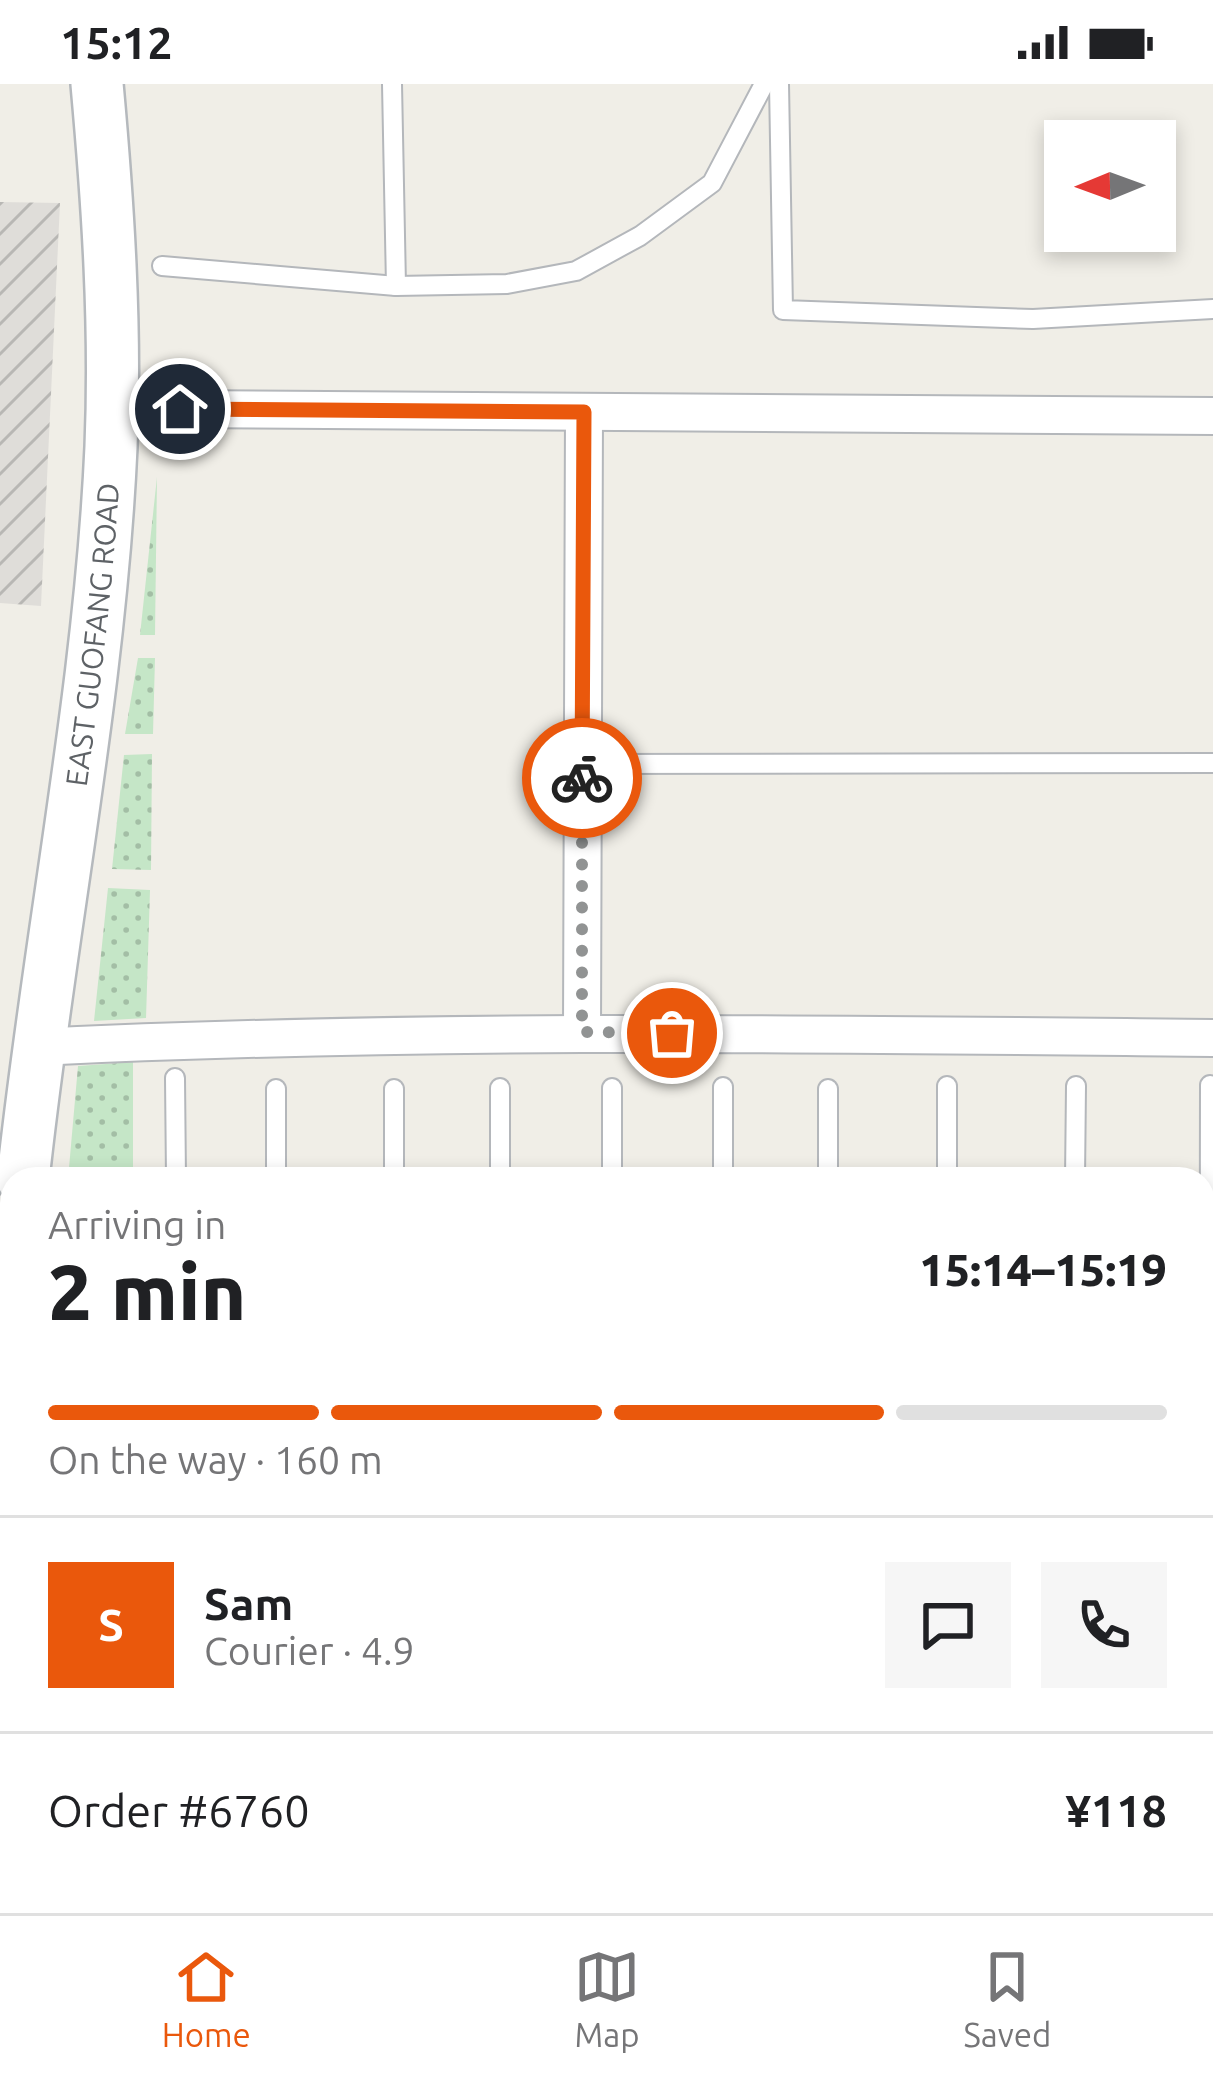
<!DOCTYPE html>
<meta charset="utf-8">
<style>
body{margin:0;font-family:Ubuntu,sans-serif;background:#f6f6f6;color:#202124;height:100vh;display:flex;flex-direction:column;font-size:45px;white-space:nowrap}
*{box-sizing:border-box;margin:0}
p{font-size:39px;color:#757577}
.icon{flex:none;width:66px;height:66px;fill:none;stroke:currentColor;stroke-width:2;stroke-linecap:round;stroke-linejoin:round}
.map{position:relative;flex:1;overflow:hidden}
.panel{position:absolute;left:0px;top:1083px;width:1215px;height:747px;display:flex;flex-direction:column;background:#fff;border-radius:36px 36px 0 0;box-shadow:0 6px 18px #0003}
.panel>*{flex:none}
.needle{width:78px;rotate:269deg}
.controls{position:absolute;left:1044px;top:36px;display:grid;gap:24px}
.controls a{display:grid;place-items:center;width:132px;height:132px;border-radius:0px;background:#fff;box-shadow:0 6px 18px #0003;font-size:60px}
.pin{position:absolute;display:grid;place-items:center;width:102px;height:102px;color:#fff;margin:-51px;border:6px solid #fff;border-radius:50%;box-shadow:0 3px 12px #0007}
.courier{position:absolute;display:grid;place-items:center;width:120px;height:120px;margin:-60px;border:9px solid #ea580c;border-radius:50%;background:#fff;color:#222;box-shadow:0 3px 15px #0007}
.headline em{font-style:normal;font-weight:800}
.headline div{display:flex;flex-direction:column-reverse}
.headline{display:flex;align-items:center;justify-content:space-between;height:204px;padding:0 48px}
h1{font-size:78px;font-weight:800;line-height:90px}
.bar{display:grid;grid-template-columns:repeat(4,1fr);gap:18px 12px;align-content:center;height:144px;padding:0 48px}
.bar i{height:15px;border-radius:9px;background:#e0e0e0}
.bar .current{background:#ea580c}
.bar p{grid-column:span 4}
.line{display:flex;align-items:center;gap:30px;padding:0 48px;border-top:3px solid #e0e0e0}
.line div{flex:1}
.round{display:grid;place-items:center;flex:none;width:126px;height:126px;border-radius:0px;background:#f6f6f6}
.status{display:flex;justify-content:space-between;align-items:center;height:84px;padding:0 60px;background:#fff;direction:ltr}
.status svg{height:33px;fill:currentColor}
.menu{display:flex;justify-content:space-around;align-items:center;height:168px;border-top:3px solid #e0e0e0;background:#fff;font-size:33px;color:#757577}
.menu a{display:grid;justify-items:center;gap:6px}
.menu .current{color:#ea580c}
.map>svg:first-child{display:block}
.industrial{fill:url(#industrial-furrows)}
.grass{fill:url(#grass-dots)}
.lines{fill:none;stroke-linecap:round;stroke-linejoin:round}
.lane-casing{stroke:#b4b7bb;stroke-width:22}
.street-casing{stroke:#b4b7bb;stroke-width:40}
.secondary-casing{stroke:#b5b9bd;stroke-width:56}
.lane{stroke:#fff;stroke-width:18}
.street{stroke:#fff;stroke-width:36}
.secondary{stroke:#fff;stroke-width:51}
.done{stroke:#919393;stroke-width:12;stroke-dasharray:0 21.6}
.route{stroke:#ea580c;stroke-width:15}
.labels{text-anchor:middle;stroke-width:9;stroke-linejoin:round;paint-order:stroke}
.street-label{font-size:30px;fill:#5e6266;stroke:#fff}
</style>
<div class="status"><b>15:12</b><svg viewBox="0 0 49 12"><path d="M0 12V9h3v3zM5 12V6h3v6zM10 12V3h3v9zM15 12V0h3v12zM26 1h20v11H26zM47 4h2v5h-2z"/></svg></div>
<div class="map">
<svg width="1213" height="1829" viewBox="0 0 1213 1829">
<defs>
<pattern id="industrial-furrows" width="10" height="10" patternUnits="userSpaceOnUse" patternTransform="scale(3)"><rect width="10" height="10" fill="#dfddd9"/><path d="M-1 1l2-2M0 10L10 0M9 11l2-2" fill="none" stroke="#b8b7b4"/></pattern>
<pattern id="grass-dots" width="8" height="8" patternUnits="userSpaceOnUse" patternTransform="scale(3)"><rect width="8" height="8" fill="#c5e6c7"/><path d="M2 2h.1M6 6h.1" fill="none" stroke="#a3bea5" stroke-width="1.8" stroke-linecap="round"/></pattern>
</defs>
<rect width="100%" height="100%" fill="#f0eee7"/>
<!-- industrial -->
<polygon class="industrial" points="0,118 60,119 41,522 0,519"/>
<!-- grass -->
<g class="grass">
<polygon points="157,393 155,551 140,551"/>
<polygon points="138,574 155,574 153,650 125,650"/>
<polygon points="152,670 151,786 112,785 124,671"/>
<polygon points="108,804 150,806 146,934 94,937"/>
<polygon points="133,978 133,1095 68,1095 78,982"/>
</g>
<g class="lines">
<!-- lane casing -->
<g class="lane-casing">
<g id="lane">
<polyline points="392,0 396,202"/>
<polyline points="779,0 783,226 1033,235 1213,225"/>
<polyline points="162,182 396,202 507,200 576,187 640,152 712,99 764,0"/>
<polyline points="582,680 1213,679"/>
<polyline points="175,994 176,1095"/>
<polyline points="947,1002 947,1095"/>
<polyline points="723,1003 723,1095"/>
<polyline points="276,1005 276,1095"/>
<polyline points="394,1005 394,1095"/>
<polyline points="828,1005 828,1095"/>
<polyline points="500,1095 500,1004"/>
<polyline points="612,1095 612,1004"/>
<polyline points="1075,1095 1076,1002"/>
<polyline points="1209,1590 1210,1001"/>
</g>
</g>
<!-- street casing -->
<g class="street-casing">
<g id="street">
<polyline points="180,325 1213,332"/>
<polyline points="582,948 584,328"/>
<path d="M 37,963 C 429,944 821,950 1213,954"/>
</g>
</g>
<!-- secondary casing -->
<g class="secondary-casing">
<g id="secondary">
<path id="s1" d="M 23,1095 C 49,851 100,608 111,363 C 116,242 108,121 97,0"/>
<polyline points="0,1313 12,1203"/>
<polyline points="1203,1720 1213,1720"/>
<polyline points="1203,1759 1213,1759"/>
<polyline points="0,1828 29,1818"/>
<polyline points="115,1829 160,1818"/>
</g>
</g>
<!-- lane -->
<use href="#lane" class="lane"/>
<!-- street -->
<use href="#street" class="street"/>
<!-- secondary -->
<use href="#secondary" class="secondary"/>
</g>
<g class="lines">
<!-- done -->
<polyline class="done" points="582,694 582,948 672,949"/>
<!-- route -->
<polyline class="route" points="180,325 584,328 582,694"/>
</g>
<g class="labels">
<!-- street labels -->
<g class="street-label">
<text dy="10" stroke="none"><textPath href="#s1" startOffset="549">EAST GUOFANG ROAD</textPath></text>
</g>
</g>
</svg>
<div class="controls">
<a><svg class="needle" viewBox="-14 -14 28 28"><path d="M0-13l5 13h-10z" fill="#e53935"/><path d="M0 13l5-13h-10z" fill="#757577"/></svg></a>
</div>
<div class="pin" style="left:672px;top:949px;background:#ea580c"><svg class="icon" aria-label="bag" viewBox="0 0 24 24"><path d="M5 8h14l-1 12H6zM9 8a3 3 0 0 1 6 0"/></svg></div>
<div class="pin" style="left:180px;top:325px;background:#1f2937"><svg class="icon" aria-label="home" viewBox="0 0 24 24"><path d="M3 11l9-7 9 7M6 9v11h12V9"/></svg></div>
<div class="courier" style="left:582px;top:694px"><svg class="icon" aria-label="bike" viewBox="0 0 24 24"><circle cx="6" cy="16" r="4"/><circle cx="18" cy="16" r="4"/><path d="M6 16l4-8h5l3 8M10 8l3 8H6M13 5h3"/></svg></div>
<section class="panel">
<div class="headline"><div><h1>2 min</h1><p>Arriving in</p></div><em>15:14–15:19</em></div>
<div class="bar"><i class="current"></i><i class="current"></i><i class="current"></i><i></i><p>On the way · 160 m</p></div>
<div class="line" style="height:216px"><b class="round" style="background:#ea580c;color:#fff">S</b><div><b>Sam</b><p>Courier · 4.9</p></div><a class="round"><svg class="icon" aria-label="chat" viewBox="0 0 24 24"><path d="M4 5h16v11H9l-5 4z"/></svg></a><a class="round"><svg class="icon" aria-label="phone" viewBox="0 0 24 24"><path d="M5 4h4l2 5-3 2q2 4 5 5l2-3 5 2v4C11 20 4 13 5 4z"/></svg></a></div>
<div class="line" style="height:156px"><div>Order #6760</div><b>¥118</b></div>
</section>
</div>
<nav class="menu">
<a class="current"><svg class="icon" aria-label="home" viewBox="0 0 24 24"><path d="M3 11l9-7 9 7M6 9v11h12V9"/></svg>Home</a>
<a><svg class="icon" aria-label="map" viewBox="0 0 24 24"><path d="M3 6l6-2 6 2 6-2v14l-6 2-6-2-6 2zM9 4v14M15 6v14"/></svg>Map</a>
<a><svg class="icon" aria-label="saved" viewBox="0 0 24 24"><path d="M7 4h10v16l-5-4-5 4z"/></svg>Saved</a>
</nav>
